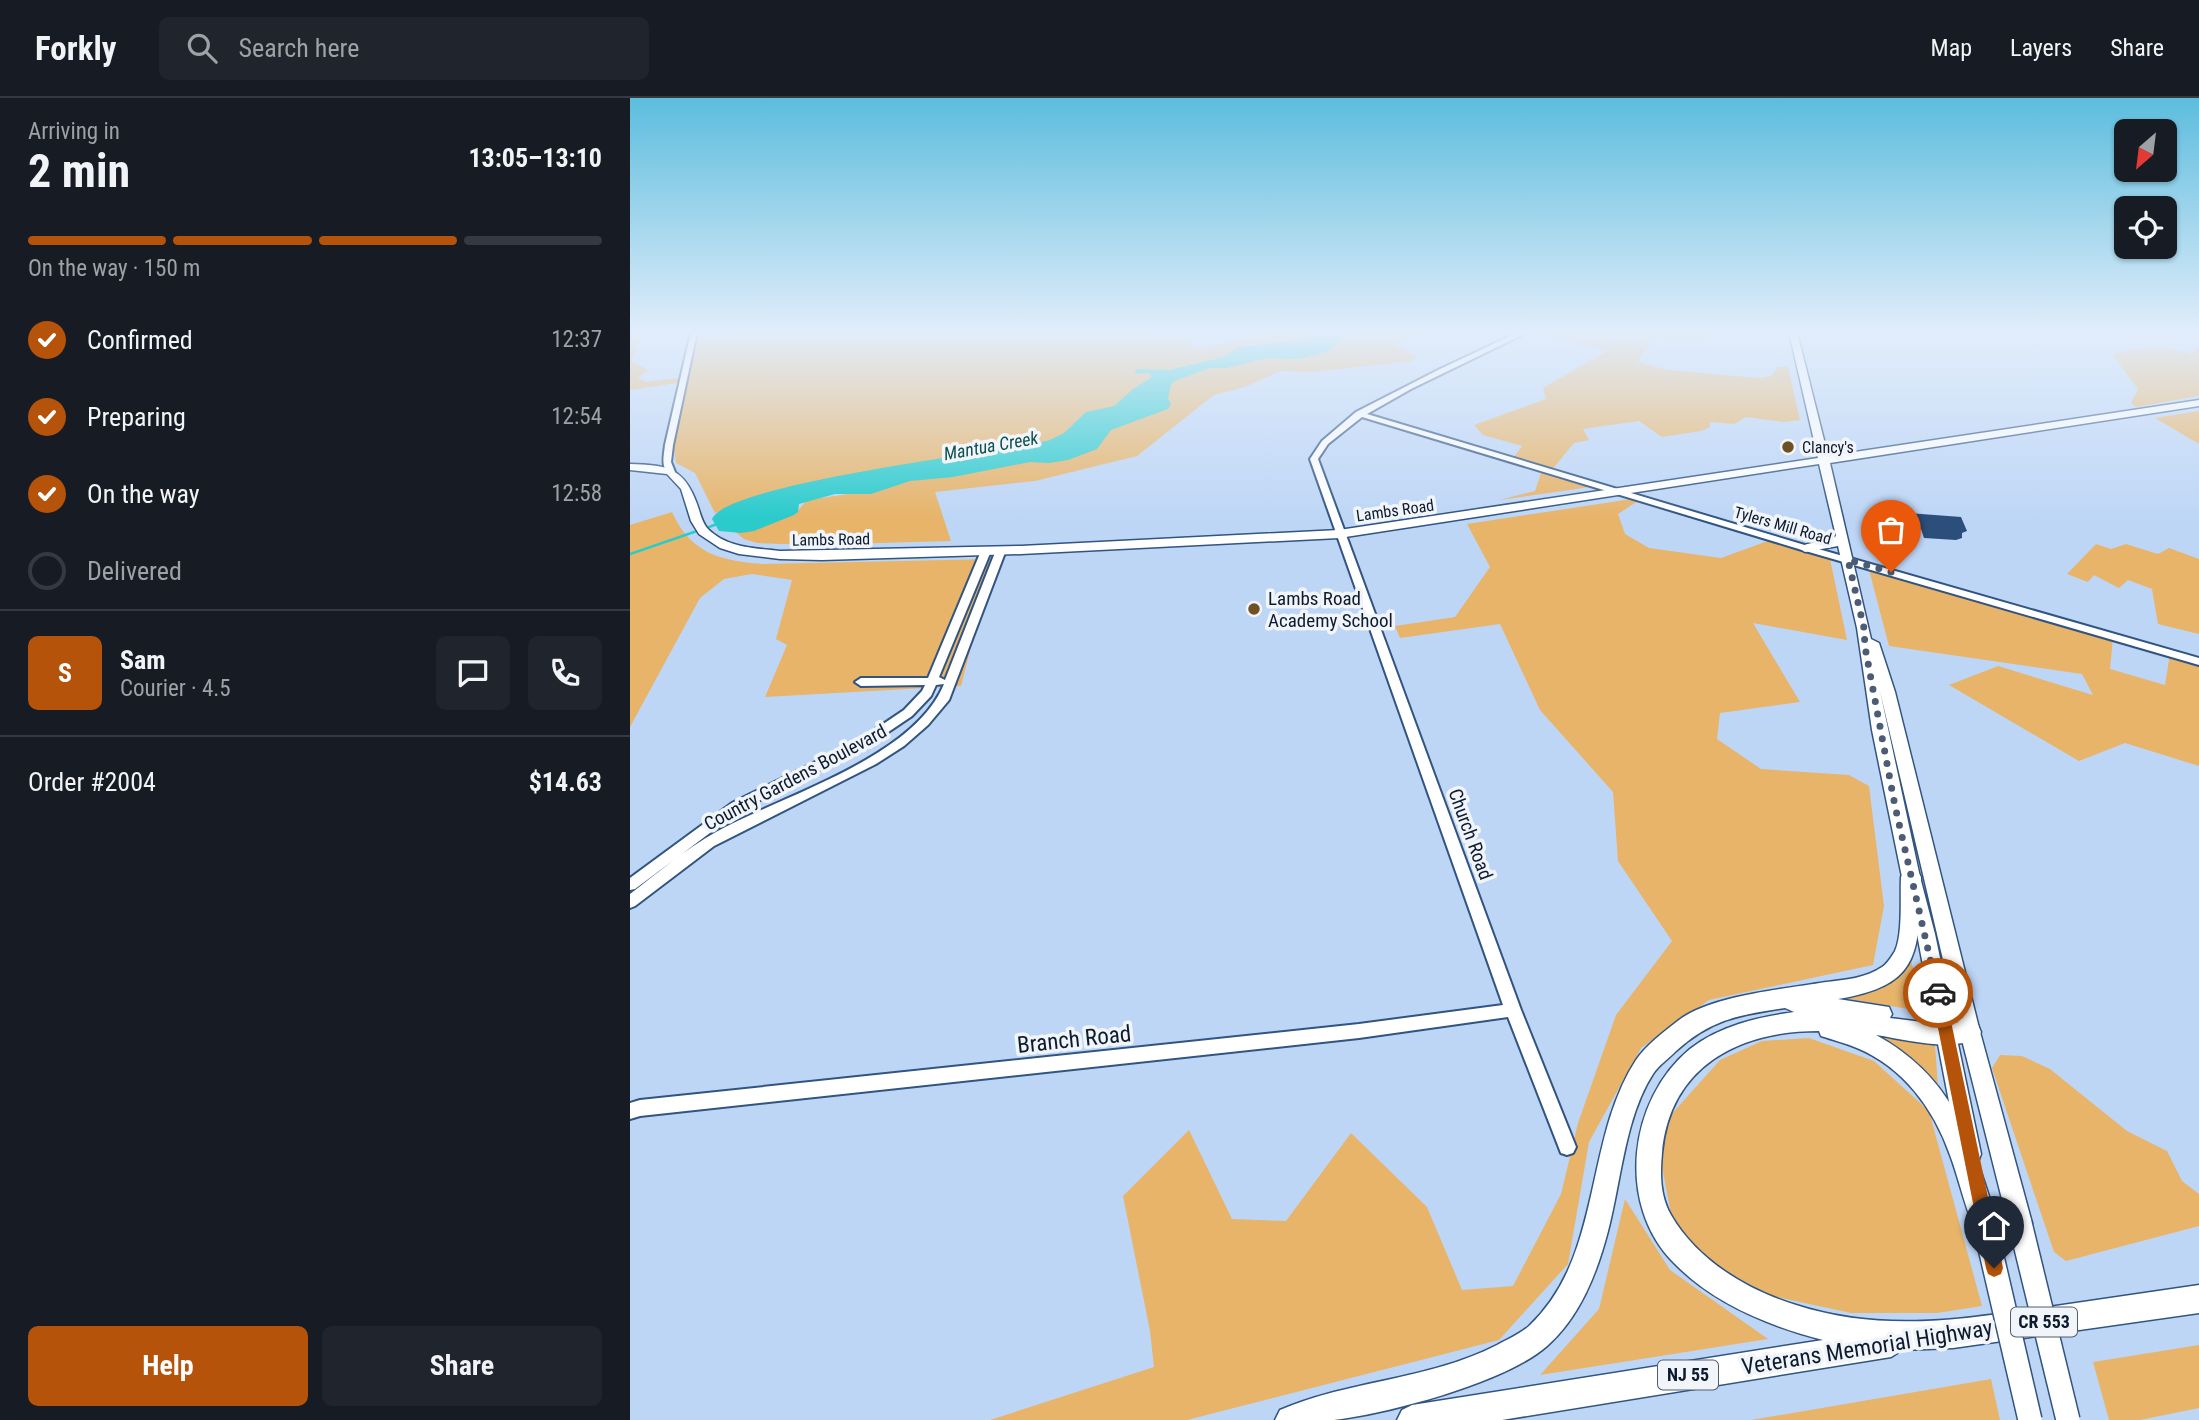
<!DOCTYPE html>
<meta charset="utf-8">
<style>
body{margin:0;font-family:"Roboto Condensed",sans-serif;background:#20242c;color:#f1f3f6;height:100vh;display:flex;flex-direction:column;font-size:26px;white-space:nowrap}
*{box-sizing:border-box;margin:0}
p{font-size:23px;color:#9ea1a6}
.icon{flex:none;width:38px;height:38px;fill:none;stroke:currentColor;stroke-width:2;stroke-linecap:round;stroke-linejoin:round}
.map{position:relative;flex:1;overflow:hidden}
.drawer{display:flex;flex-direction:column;background:#171b24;width:630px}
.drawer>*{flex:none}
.needle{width:46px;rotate:208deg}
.buttons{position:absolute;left:1484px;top:21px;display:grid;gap:14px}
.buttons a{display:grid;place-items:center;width:63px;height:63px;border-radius:10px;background:#171b24;box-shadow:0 2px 5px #0004;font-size:35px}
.pin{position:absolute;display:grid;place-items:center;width:60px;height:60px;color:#fff;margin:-72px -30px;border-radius:50% 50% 50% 0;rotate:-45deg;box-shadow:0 0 7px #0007}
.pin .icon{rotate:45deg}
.courier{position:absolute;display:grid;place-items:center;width:70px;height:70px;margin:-35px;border:5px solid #b45309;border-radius:50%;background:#fff;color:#222;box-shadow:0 2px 9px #0007}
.summary em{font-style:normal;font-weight:700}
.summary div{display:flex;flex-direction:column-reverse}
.summary{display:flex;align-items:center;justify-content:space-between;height:119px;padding:0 28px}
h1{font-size:46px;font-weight:700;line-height:52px}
.bar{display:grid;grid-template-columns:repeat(4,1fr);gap:10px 7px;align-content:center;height:84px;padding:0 28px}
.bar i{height:9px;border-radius:5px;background:#363941}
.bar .current{background:#b45309}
.bar p{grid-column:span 4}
.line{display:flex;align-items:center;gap:18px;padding:0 28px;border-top:2px solid #363941}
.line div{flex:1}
.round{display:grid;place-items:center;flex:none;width:74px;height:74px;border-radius:10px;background:#20242c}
ol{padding:0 28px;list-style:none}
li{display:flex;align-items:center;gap:21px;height:77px}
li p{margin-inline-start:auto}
li .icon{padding:7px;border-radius:50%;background:#b45309;color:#fff;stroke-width:4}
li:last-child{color:#9ea1a6}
li i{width:38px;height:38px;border:4px solid #363941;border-radius:50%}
.primary-button{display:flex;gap:14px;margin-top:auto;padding:14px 28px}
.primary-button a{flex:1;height:80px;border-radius:10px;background:#b45309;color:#fff;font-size:28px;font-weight:700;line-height:80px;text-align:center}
.primary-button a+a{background:#20242c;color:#f1f3f6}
header{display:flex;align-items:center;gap:42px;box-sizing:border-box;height:98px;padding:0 35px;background:#171b24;border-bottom:2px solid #363941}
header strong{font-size:33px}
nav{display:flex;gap:38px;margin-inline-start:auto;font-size:24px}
.search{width:490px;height:63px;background:#20242c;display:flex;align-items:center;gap:18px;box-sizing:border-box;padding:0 24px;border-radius:10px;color:#9ea1a6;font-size:26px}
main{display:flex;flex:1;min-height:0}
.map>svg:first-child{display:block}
.green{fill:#e7b46a}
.water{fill:#2bcbcc}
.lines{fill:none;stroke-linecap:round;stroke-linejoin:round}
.stream{stroke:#2bcbcc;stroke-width:2.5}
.building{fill:#2c4e7b}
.minor-casing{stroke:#315481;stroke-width:4}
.major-casing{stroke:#315481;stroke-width:3}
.highway-casing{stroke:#315481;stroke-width:3}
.minor{fill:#fff;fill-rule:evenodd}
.major{fill:#fff;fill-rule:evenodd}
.highway{fill:#fff;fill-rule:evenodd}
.major-bridge-casing{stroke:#315481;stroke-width:26;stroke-linecap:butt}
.major-bridge{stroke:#fff;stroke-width:23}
.route{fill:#b45309}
.done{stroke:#4b5c74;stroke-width:7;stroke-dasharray:0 12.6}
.poi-dot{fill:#6d5023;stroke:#f1f5fa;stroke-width:2.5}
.labels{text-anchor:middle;stroke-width:7;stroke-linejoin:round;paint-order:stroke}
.far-poi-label{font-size:16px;fill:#0d1b2e;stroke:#f1f5fa;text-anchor:start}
.far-street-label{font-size:16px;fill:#0d1b2e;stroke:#f1f5fa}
.far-water-label{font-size:18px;font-style:italic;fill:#0e4f4f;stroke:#f1f5fa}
.shield{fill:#f1f5fa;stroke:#515c6b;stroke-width:2}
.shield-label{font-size:18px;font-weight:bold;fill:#0d1b2e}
.poi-label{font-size:19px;fill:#0d1b2e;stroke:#f1f5fa;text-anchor:start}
.street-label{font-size:19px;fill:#0d1b2e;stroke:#f1f5fa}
.near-street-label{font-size:23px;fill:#0d1b2e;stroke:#f1f5fa}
</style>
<header>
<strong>Forkly</strong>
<div class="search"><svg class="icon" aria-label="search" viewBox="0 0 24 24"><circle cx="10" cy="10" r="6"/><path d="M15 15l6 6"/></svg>Search here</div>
<nav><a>Map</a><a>Layers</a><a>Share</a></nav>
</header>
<main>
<section class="drawer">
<div class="summary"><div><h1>2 min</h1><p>Arriving in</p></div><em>13:05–13:10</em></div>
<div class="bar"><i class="current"></i><i class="current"></i><i class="current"></i><i></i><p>On the way · 150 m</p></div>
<ol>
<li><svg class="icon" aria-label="check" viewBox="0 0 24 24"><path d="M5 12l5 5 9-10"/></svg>Confirmed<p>12:37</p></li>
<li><svg class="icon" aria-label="check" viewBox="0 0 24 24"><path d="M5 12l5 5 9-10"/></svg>Preparing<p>12:54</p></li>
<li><svg class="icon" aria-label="check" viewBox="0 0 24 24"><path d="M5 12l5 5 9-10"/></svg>On the way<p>12:58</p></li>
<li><i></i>Delivered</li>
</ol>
<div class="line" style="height:126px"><b class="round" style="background:#b45309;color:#fff">S</b><div><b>Sam</b><p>Courier · 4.5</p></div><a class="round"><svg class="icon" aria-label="chat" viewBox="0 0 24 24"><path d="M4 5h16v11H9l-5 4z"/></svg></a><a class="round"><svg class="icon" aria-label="phone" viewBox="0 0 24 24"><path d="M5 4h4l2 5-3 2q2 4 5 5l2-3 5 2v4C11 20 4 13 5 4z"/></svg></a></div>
<div class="line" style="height:91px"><div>Order #2004</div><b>$14.63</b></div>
<div class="primary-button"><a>Help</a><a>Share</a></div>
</section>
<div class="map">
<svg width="1569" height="1322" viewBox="0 0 1569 1322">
<rect width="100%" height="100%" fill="#bed6f6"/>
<!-- green -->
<g class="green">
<polygon points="0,234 11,240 1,263 18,272 8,280 16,284 55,279 62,241 101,234 505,234 526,240 550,238 562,249 577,250 639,234 787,234 765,247 786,258 783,263 681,274 650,273 615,289 584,297 507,358 405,383 305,394 321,443 181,447 127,445 114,441 103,432 164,417 177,402 253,391 196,381 85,415 65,375 46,365 43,346 54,284 0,292"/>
<polygon points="907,234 1074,234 1074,241 1024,238 1008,264 1037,272 1129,280 1141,278 1148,269 1158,269 1170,322 1154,324 1116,319 1104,326 1080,324 1080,329 1071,333 1032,339 1009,323 953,331 959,342 944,345 920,374 967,388 869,402 905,393 912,372 881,363 892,348 853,337 844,327 916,301 913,290 977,253"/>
<path d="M 1569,249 L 1569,298 L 1506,309 L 1501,305 L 1508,291 L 1482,256 C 1507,250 1537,246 1561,256 Z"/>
<polygon points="1569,313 1569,346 1525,320"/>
<polygon points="1008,400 1011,401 988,416 995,436 1019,450 1091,460 1146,440 1199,456 1217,542 1123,525 1170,604 1090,615 1087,641 1131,671 1219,677 1239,688 1254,808 1243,867 1079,902 1011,950 959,1044 938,1166 869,1242 557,1322 360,1322 524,1269 520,1233 493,1098 559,1032 602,1121 656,1123 721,1035 797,1109 832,1192 883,1188 931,1096 948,1025 986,917 1042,843 988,763 983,694 910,612 870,526 770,540 765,528 825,519 860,469 837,426"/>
<path d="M 42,414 C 61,456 91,463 134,466 L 361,461 L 356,490 L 331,588 L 135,599 L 157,547 L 146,541 L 162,482 L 122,476 L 94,481 L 70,500 L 0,629 L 0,427 Z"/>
<polygon points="1466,446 1481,451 1496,446 1528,456 1539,450 1569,461 1569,536 1528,526 1522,491 1498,482 1489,490 1464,477 1458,484 1437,476"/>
<polygon points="1238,468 1483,540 1480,571 1535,587 1540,556 1569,565 1569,668 1495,645 1449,663 1319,587 1368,568 1463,597 1452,576 1259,548"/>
<polygon points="1281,863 1296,914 1202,898 1258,886"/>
<polygon points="1244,937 1305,947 1308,989"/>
<polygon points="1179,940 1244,963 1299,1013 1352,1208 1307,1215 1221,1215 1142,1198 1077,1164 1042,1121 1030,1058 1038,1020 1090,962 1132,943"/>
<polygon points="1370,957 1392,958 1420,971 1497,1033 1537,1053 1552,1083 1569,1096 1569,1128 1436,1163 1424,1154 1362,970"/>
<polygon points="995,1101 1040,1172 1138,1241 910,1277 969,1211"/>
<polygon points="1569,1247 1569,1310 1510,1322 1479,1322 1463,1264"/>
<polygon points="1361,1281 1370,1322 1121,1322"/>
</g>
<!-- water -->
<path class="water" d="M 685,234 L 720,234 L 698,254 L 668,261 L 638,260 L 597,270 L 580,270 L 545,283 L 541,286 L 538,301 L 541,306 L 538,311 L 481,332 L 467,351 L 438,362 L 419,365 L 400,364 L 323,379 L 280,383 L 241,396 L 205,396 L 169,406 L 168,414 L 164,417 L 124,433 L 111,435 L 89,433 L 82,421 C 97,385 371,354 420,342 L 434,335 L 456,314 L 484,308 L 503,291 L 522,279 L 519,275 L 504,276 L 507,271 L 539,272 L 594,259 L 609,249 L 678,241 Z"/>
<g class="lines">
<!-- stream -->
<g class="stream">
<polyline points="79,429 87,426"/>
<polyline points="0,456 67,433"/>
</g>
</g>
<!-- building -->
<polygon class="building" points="1265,414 1331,419 1337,433 1332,435 1332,440 1326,442 1294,440 1291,431 1270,430"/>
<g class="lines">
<!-- minor casing -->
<g class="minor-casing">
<g id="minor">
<path d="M 61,234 L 67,234 L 43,347 L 41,364 L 45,374 L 41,377 C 30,371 34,357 35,347 Z"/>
<polygon points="889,234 898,234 781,291 737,316 1178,448 1569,560 1569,567 1172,452 732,319 698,346 688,361 891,912 946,1049 943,1055 937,1057 931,1055 878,919 729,940 10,1018 0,1021 0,1005 10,1002 729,926 873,907 680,361 692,343 726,314 810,271"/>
<path d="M 371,449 L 376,452 L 319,602 L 298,627 L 274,648 L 246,666 L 84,748 L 5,808 L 0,810 L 0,796 C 28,775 55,751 86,734 C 153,697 284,660 314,586 L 306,587 L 301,598 L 282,618 L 236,649 L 112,711 L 5,791 L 0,792 L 0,780 L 102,705 L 228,643 L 274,612 L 292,593 L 295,587 L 231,588 L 225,584 L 231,580 L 298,580 L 351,453 L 356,450 L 359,451 L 361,453 L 309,579 L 315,582 L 366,452 Z"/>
</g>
</g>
<!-- major casing -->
<g class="major-casing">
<path id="major" d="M 1159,234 L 1167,234 L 1198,358 L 1569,302 L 1569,308 L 1200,365 L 1241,541 L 1249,545 L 1265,594 L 1350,934 L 1402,1125 L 1398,1133 L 1390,1137 L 1382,1133 L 1378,1125 L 1330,934 L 1250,593 L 1290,779 L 1305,836 L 1351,1056 L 1348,1064 L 1340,1067 L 1332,1064 L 1329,1056 L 1287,836 L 1272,779 L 1242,632 L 1227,530 L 1208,448 L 1175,454 L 1169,450 C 1179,442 1195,447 1206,438 L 1189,366 L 709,440 L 391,456 L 192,462 L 150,461 L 109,456 L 90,450 L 69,436 L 61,423 L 51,391 L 37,376 L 0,372 L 0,366 C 36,367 54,369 67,406 C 70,414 72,425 78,431 C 97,450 125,450 150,453 L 391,448 L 709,432 L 1188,360 Z"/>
</g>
<!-- highway casing -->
<g class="highway-casing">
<path id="highway" d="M 1281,771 L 1288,774 L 1291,779 C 1288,853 1293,887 1208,901 L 1259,909 L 1262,916 L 1260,920 L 1301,925 L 1340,924 L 1348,927 L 1351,934 L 1348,941 C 1316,953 1278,942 1246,937 C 1323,979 1341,1041 1366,1120 L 1362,1129 L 1353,1133 L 1344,1129 C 1334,1106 1329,1081 1320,1057 C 1304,1011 1273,969 1227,950 C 1215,945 1203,942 1191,938 L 1189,933 C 1109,933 1040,968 1032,1055 C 1030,1076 1030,1098 1041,1117 C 1067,1162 1117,1192 1166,1207 C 1250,1234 1327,1222 1412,1210 C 1464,1202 1517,1195 1569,1187 L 1569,1215 L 1323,1250 L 1272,1252 L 1261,1259 L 872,1322 L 767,1322 L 772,1312 L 782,1307 L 1193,1242 C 1139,1228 1084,1206 1044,1165 C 986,1107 998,1002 1060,951 C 1089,928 1128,919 1164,914 L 1155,910 C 1109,917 1081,921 1045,954 C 1038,961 1028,968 1023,976 C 995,1019 991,1084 978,1133 C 967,1175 950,1219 917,1248 C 875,1285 759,1315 704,1322 C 685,1322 664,1322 645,1322 L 650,1312 C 720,1282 799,1282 867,1247 C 878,1241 890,1236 899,1228 C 974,1157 953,1044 1006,962 C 1016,947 1035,933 1049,922 C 1082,897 1155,891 1196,884 C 1215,882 1236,880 1252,869 C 1257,866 1262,858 1265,853 C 1273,836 1270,798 1271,779 L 1274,774 Z"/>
</g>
<!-- minor -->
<use href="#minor" class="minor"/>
<!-- major -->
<use href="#major" class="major"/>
<!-- highway -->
<use href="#highway" class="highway"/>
<!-- major-bridge casing -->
<g class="major-bridge-casing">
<g id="major-bridge">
<polyline points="1353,1120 1400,1322"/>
<polyline points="1390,1125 1438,1322"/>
</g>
</g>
<!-- major-bridge -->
<use href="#major-bridge" class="major-bridge"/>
</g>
<!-- sky -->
<linearGradient id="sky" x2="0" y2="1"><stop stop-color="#5cbddd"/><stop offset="0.56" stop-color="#e2edfb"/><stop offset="1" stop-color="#e2edfb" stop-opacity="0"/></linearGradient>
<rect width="1569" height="419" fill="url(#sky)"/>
<!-- route -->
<polygon class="route" points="1308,889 1315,895 1373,1170 1371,1176 1364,1179 1358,1176 1356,1170 1301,895"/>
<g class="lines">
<!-- done -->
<polyline class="done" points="1261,474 1218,462 1234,530 1235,549 1265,708 1308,895"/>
</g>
<!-- markers -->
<g class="poi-dot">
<circle cx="1158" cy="349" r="7"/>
<circle cx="624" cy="511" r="7"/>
</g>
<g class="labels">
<!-- far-poi labels -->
<g class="far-poi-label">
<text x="1172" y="355">Clancy's</text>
</g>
<!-- far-street labels -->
<g class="far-street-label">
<text transform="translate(765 412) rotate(-8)" y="6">Lambs Road</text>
<text transform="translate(1153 427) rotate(16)" y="6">Tylers Mill Road</text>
<text transform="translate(201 441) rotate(-1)" y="6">Lambs Road</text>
</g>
<!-- far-water labels -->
<g class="far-water-label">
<text transform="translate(361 348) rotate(-10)" y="6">Mantua Creek</text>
</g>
<!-- shield labels -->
<g class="shield">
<rect x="1381" y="1209.5" width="66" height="29" rx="5"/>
<rect x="1028" y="1262.5" width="60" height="29" rx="5"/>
</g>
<g class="shield-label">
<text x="1414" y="1230">CR 553</text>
<text x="1058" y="1283">NJ 55</text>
</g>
<!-- poi labels -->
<g class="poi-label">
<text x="638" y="507">Lambs Road<tspan x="638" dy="22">Academy School</tspan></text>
</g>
<!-- street labels -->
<g class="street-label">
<text transform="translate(165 679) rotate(-28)" y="7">Country Gardens Boulevard</text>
<text transform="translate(841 736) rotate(70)" y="7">Church Road</text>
</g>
<!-- near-street labels -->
<g class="near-street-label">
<text transform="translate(444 941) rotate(-6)" y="8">Branch Road</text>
<text transform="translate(1237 1249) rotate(-9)" y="8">Veterans Memorial Highway</text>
</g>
</g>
</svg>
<div class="buttons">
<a><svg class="needle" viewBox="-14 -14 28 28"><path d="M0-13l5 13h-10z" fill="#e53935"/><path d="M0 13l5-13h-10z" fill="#9ea1a6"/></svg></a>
<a><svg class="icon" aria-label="locate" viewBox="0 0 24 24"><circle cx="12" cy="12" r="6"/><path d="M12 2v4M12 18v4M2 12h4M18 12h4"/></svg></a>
</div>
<div class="pin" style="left:1261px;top:474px;background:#ea580c"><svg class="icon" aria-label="bag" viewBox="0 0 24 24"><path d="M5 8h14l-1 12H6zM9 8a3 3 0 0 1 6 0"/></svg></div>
<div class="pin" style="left:1364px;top:1170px;background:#1f2937"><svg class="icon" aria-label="home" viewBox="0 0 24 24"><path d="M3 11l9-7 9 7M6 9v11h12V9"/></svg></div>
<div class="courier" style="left:1308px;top:895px"><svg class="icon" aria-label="car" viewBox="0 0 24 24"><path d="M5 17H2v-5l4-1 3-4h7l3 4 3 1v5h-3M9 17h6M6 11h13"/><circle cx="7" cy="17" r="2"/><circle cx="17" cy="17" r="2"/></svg></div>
</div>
</main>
